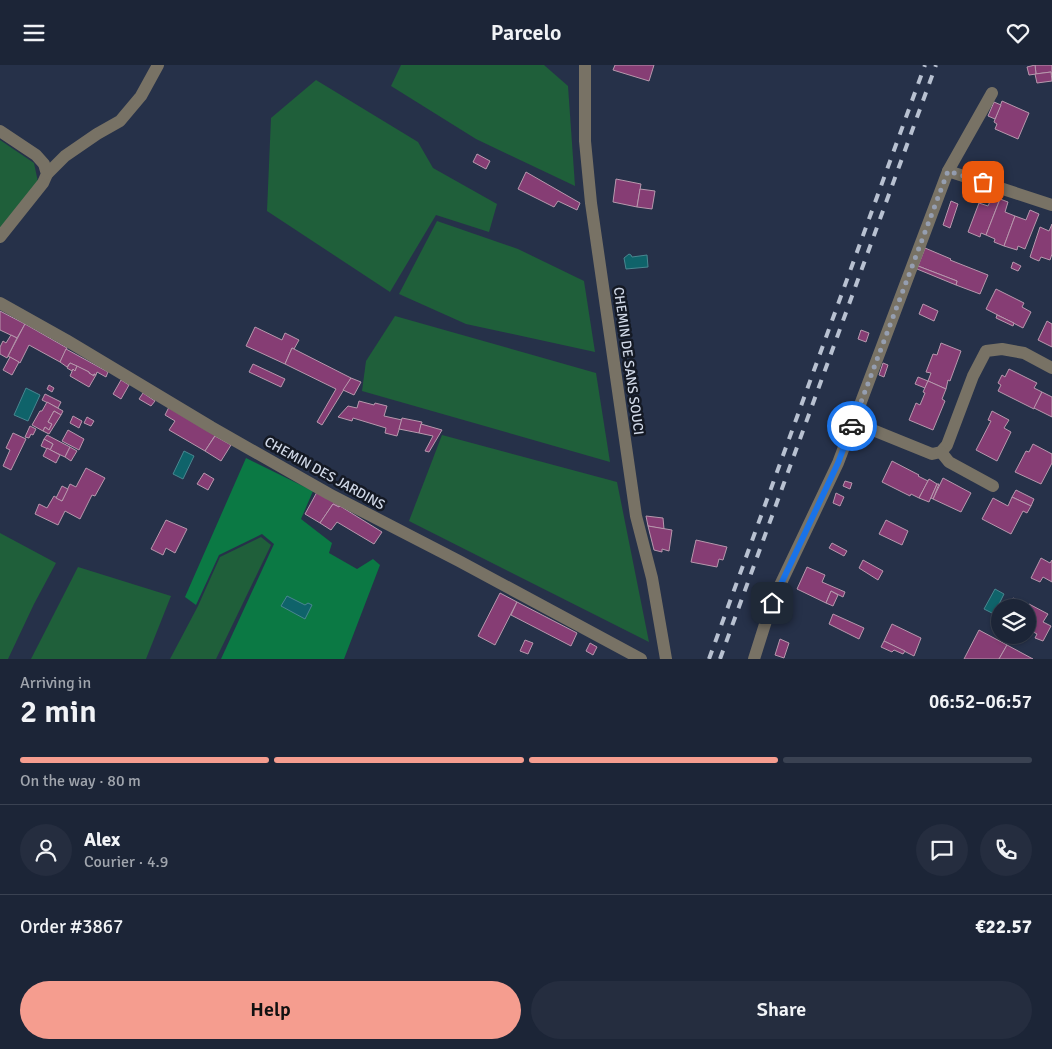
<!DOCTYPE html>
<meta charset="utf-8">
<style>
body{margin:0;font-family:Signika,sans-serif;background:#252d3f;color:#f1f3f6;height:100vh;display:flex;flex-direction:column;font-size:19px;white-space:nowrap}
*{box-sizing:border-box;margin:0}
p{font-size:16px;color:#a0a5ad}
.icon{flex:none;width:28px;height:28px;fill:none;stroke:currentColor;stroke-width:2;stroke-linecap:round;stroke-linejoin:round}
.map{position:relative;height:594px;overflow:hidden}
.drawer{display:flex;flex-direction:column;background:#1c2537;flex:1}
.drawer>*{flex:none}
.buttons{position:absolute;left:991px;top:534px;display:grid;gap:10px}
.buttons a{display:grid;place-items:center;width:45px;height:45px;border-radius:50%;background:#1c2537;box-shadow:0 1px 4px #0004,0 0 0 1px #3a4252;font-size:25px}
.pin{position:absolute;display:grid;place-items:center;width:42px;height:42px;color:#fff;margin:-21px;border-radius:10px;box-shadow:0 2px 8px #0006}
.courier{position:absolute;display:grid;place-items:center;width:50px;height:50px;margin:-25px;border:4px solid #1a73e8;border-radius:50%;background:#fff;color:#222;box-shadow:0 1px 6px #0007}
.head em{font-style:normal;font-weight:600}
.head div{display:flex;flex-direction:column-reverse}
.head{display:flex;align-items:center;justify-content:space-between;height:85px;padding:0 20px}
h1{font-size:32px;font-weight:600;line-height:38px}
.bar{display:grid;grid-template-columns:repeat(4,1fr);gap:8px 5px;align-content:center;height:60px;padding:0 20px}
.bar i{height:6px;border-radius:4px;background:#3a4252}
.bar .current{background:#f59d8f}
.bar p{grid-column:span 4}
.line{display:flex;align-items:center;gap:12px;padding:0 20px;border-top:1px solid #3a4252}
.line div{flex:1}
.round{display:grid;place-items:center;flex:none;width:52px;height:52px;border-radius:26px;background:#252d3f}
.action{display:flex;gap:10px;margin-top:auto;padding:10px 20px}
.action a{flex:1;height:58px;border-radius:30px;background:#f59d8f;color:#111;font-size:20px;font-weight:600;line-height:58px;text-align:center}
.action a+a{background:#252d3f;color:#f1f3f6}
header{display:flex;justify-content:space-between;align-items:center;height:65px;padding:0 20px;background:#1c2537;font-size:22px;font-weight:600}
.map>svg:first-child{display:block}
.green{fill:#1f5f3a}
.forest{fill:#0b7944}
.water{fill:#0f636a;stroke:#498690}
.building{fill:#863d74;stroke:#b798ad}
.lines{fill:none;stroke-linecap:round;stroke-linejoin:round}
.minor{stroke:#787265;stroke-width:12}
.rail{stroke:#b8c1d1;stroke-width:4;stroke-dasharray:9 9;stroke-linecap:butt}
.done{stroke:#959eb0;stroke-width:5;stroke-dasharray:0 9}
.route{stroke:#1a73e8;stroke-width:6}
.labels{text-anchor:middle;stroke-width:5;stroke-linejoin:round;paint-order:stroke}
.street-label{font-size:14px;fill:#d1d9e8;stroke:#141924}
</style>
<header><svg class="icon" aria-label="menu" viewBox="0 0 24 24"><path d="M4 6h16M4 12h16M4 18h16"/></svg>Parcelo<svg class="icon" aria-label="heart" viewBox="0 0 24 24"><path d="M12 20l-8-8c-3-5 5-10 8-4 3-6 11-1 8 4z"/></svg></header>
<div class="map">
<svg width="1052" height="594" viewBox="0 0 1052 594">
<rect width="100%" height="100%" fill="#263149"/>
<!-- green -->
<g class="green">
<polygon points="401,0 544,0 568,21 575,121 476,74 391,21"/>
<polygon points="316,15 418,77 433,103 497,139 489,167 436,150 390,227 267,146 271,53"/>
<polygon points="0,75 34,98 38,117 0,163"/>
<polygon points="437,156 518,184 584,216 595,287 466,259 399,229"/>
<polygon points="395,251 596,308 610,397 362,326 366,296"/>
<polygon points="442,370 617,417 649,577 409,456"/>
<polygon points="0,468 56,498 34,539 8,594 0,594"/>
<polygon points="261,472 271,480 216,594 170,594 198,541 220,492"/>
<polygon points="78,502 171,531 146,594 31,594"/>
</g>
<!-- forest -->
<polygon class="forest" points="246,393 313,426 301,454 332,478 329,488 357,504 373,494 380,500 344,594 221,594 274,479 262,469 219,490 196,540 185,532"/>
<!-- water -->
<g class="water">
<polygon points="629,189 631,190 632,192 647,190 648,202 626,204 624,193"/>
<polygon points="26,323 40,330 28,356 14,350"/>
<polygon points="184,386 194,391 183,414 173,409"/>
<polygon points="995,524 1004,529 994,549 984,544"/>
<polygon points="287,531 305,540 308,538 312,540 305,554 281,541"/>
</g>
<!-- building -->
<g class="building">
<polygon points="615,0 654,0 649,16 613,5"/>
<polygon points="1035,0 1052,0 1052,10 1051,7 1036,9"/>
<polygon points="1035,0 1036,9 1029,10 1027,2"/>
<polygon points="1051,7 1052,16 1037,18 1035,9"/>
<polygon points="1002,36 1029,48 1018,74 995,64 997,59 994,57"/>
<polygon points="994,37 1001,40 995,54 988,51"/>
<polygon points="477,89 490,96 486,104 473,97"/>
<polygon points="526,107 580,138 577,145 558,136 554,142 518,124"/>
<polygon points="616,114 641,119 637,142 613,137"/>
<polygon points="640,124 655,126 652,144 637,142"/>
<polygon points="992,132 1000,134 986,170 981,168 980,172 968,167 979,138 988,141"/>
<polygon points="1000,134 1008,137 1005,147 1015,151 1004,181 994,177 995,174 986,170"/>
<polygon points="951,136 958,139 950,163 943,160"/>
<polygon points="1030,145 1039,149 1025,184 1018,181 1017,185 1004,181 1015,151 1026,155"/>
<polygon points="1052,159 1052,189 1050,195 1041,192 1039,196 1034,194 1030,192 1040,162 1049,166"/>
<polygon points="925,183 951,194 950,195 988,210 980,229 956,220 957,216 918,201"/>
<polygon points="1013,197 1021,201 1018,206 1011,203"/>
<polygon points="918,201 957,216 956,220 917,204"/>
<polygon points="996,224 1024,238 1022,242 1031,247 1023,263 986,244"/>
<polygon points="923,239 938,246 934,256 919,249"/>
<polygon points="0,246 25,259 17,273 0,265"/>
<polygon points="997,250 1014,258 1013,261 996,253"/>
<polygon points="1047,256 1052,259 1052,282 1038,275"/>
<polygon points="25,259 67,283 60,297 29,280 20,298 8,291"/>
<polygon points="255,262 282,275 285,268 299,275 294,284 292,283 285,299 246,281"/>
<polygon points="861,265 869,268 866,277 858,274"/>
<polygon points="11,270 17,273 7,293 0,289 0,282 3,276 6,278"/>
<polygon points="941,278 961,286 950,316 948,315 946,324 928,316 931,308 926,307 933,289 937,290"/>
<polygon points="292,283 351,313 322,360 317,357 336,324 285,299"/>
<polygon points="66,284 108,307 106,312 97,307 96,310 94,309 94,311 89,308 89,307 70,298 67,302 60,297"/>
<polygon points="10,292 19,297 12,310 3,305"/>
<polygon points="70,298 77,301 75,306 73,304 72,306 67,303"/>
<polygon points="883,298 888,300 884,312 879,310"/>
<polygon points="253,299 285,314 281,322 249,307"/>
<polygon points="77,301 89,307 89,308 94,311 94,309 96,310 89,322 70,311 73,304 75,306"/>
<polygon points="1009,304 1037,318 1034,323 1042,327 1034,344 998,326 1001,320 998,318 1002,310 1005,312"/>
<polygon points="918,312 928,316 925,323 915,319"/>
<polygon points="351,313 361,317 354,330 343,325"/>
<polygon points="121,315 129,320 121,334 113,329"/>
<polygon points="928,316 946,324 942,334 945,336 933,365 909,355 916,338 920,340 925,328 923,327"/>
<polygon points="49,320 54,323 52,327 47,324"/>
<polygon points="1042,327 1052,332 1052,352 1034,343"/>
<polygon points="143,328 155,336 151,341 139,334"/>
<polygon points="45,329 61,337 58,343 42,335"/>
<polygon points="359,336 374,340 375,338 387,341 384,351 402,355 397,371 385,368 386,363 353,353 352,356 338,352 348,341 357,343"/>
<polygon points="47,337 63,346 61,350 54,346 48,357 52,359 49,365 45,362 43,366 32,360 40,346 42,346"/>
<polygon points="169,342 216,369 205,386 169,365 175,356 165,350"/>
<polygon points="54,346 61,350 49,369 43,366 45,362 49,365 52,359 48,357"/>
<polygon points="992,346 1009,355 1004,363 1011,367 997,396 976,385 991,356 988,355"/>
<polygon points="73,351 82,356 79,363 70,358"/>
<polygon points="87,352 94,356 91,361 84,358"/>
<polygon points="402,353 422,357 419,368 399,364"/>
<polygon points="421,359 442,365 429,387 425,386 433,371 419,368"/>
<polygon points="30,361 36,364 33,370 31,369 29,373 25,372"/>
<polygon points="68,365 84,374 79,385 62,376"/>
<polygon points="13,368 26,374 11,405 3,401 10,385 6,383"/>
<polygon points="47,370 70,382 65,392 50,385 53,379 44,374"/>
<polygon points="215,371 231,380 221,396 205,386"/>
<polygon points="44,374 53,379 50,385 41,381"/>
<polygon points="1033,379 1052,389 1052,398 1041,419 1015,407 1026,386 1029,387"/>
<polygon points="70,382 77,386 71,396 65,392"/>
<polygon points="47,383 60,390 56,398 43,391"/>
<polygon points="892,396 919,410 918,411 928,416 919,433 911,429 910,431 882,417"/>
<polygon points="86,403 105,413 95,431 92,430 80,454 65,446 58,460 35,449 39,439 47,443 54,431 62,436 70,419 76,422"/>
<polygon points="204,408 214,414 208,425 197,419"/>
<polygon points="943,413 971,428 961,447 933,434"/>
<polygon points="929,414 937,419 929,437 919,433"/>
<polygon points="845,416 852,418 850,424 843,421"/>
<polygon points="937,419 939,419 933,434 931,433"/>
<polygon points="62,421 68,424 62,436 56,433"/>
<polygon points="1016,425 1034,434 1031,441 1012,432"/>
<polygon points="317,427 340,441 339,442 333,439 320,458 305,449"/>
<polygon points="836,428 844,432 840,441 833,438"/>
<polygon points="1012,432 1031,441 1027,448 1023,446 1011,469 982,454 993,433 1008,441"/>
<polygon points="333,439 339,442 340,441 382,467 374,479 337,457 331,465 320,458"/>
<polygon points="646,451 663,453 664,464 648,461"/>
<polygon points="166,455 187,464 175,488 166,483 163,490 151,484"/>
<polygon points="886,455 908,466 902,480 879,469"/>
<polygon points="648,461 672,465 669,486 662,484 662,487 654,485"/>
<polygon points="696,475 727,482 723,495 719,494 717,502 691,497"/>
<polygon points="832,478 847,486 844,491 829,483"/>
<polygon points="1041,493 1050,498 1052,495 1052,517 1043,512 1040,517 1031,513"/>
<polygon points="863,495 883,506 878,515 859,503"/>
<polygon points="807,502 825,510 822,517 845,527 843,532 831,526 826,538 797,524"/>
<polygon points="831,526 838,530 833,541 826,538"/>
<polygon points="500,528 517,537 495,580 478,571"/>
<polygon points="1013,533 1028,541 1029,539 1048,549 1043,557 1051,561 1043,576 1035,573 1037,569 1028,564 1028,542 1008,542"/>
<polygon points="517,537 577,568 571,581 511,550"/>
<polygon points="833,549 864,563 859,574 829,559"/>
<polygon points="892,559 921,573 914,591 884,576"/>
<polygon points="979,565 1007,580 999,594 964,594"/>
<polygon points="780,574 789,578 784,593 775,590"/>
<polygon points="525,575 533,578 528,589 520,586"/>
<polygon points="884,576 905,586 903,589 894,585 892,587 881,582"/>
<polygon points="590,578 597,582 593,590 586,586"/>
<polygon points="1007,580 1033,594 999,594"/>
</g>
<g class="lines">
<!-- minor -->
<g class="minor">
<polyline points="585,0 585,76 591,138 636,451 652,513 666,594"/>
<polyline points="0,66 36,90 44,99 47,109 43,118 0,172"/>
<polyline points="948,106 1052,140"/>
<polyline points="47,109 65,91 97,69 120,56 141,31 158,0"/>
<polyline points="0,238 66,275 211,362 329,429 459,496 641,594"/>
<polyline points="853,357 932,389 941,387 947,380 973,311 986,286 1002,284 1024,288 1052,303"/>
<polyline points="941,387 949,397 993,421"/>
<polyline points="754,594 772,537 838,398 948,106 992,28"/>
</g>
<!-- rail -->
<g class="rail">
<polyline points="709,594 925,0"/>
<polyline points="720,594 936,0"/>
</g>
</g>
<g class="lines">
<!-- done -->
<polyline class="done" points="852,361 948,106 983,117"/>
<!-- route -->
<polyline class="route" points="772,538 838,398 852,361"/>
</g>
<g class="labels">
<!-- street labels -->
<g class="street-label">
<text transform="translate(629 296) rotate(82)" y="5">CHEMIN DE SANS SOUCI</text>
<text transform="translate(325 408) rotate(29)" y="5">CHEMIN DES JARDINS</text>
</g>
</g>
</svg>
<div class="buttons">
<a><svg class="icon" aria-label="layers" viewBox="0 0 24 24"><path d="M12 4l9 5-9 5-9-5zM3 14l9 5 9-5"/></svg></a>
</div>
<div class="pin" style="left:983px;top:117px;background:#ea580c"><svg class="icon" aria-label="bag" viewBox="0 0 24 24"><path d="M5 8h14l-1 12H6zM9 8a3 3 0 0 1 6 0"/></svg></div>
<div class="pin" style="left:772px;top:538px;background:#1f2937"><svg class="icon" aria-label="home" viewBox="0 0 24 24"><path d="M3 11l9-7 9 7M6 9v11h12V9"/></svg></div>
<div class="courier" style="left:852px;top:361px"><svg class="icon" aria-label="car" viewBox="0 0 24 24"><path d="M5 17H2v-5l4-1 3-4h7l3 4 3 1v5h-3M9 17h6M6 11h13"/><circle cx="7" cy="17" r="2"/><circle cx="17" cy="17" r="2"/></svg></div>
</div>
<section class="drawer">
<div class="head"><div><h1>2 min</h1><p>Arriving in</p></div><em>06:52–06:57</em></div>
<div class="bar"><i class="current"></i><i class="current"></i><i class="current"></i><i></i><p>On the way · 80 m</p></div>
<div class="line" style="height:90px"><a class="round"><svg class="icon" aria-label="person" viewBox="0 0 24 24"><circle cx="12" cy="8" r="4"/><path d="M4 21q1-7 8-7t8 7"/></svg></a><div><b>Alex</b><p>Courier · 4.9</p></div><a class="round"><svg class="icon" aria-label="chat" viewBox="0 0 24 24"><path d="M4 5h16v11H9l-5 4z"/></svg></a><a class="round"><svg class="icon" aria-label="phone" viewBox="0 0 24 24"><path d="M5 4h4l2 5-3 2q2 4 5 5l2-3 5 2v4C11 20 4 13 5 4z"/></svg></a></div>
<div class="line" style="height:65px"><div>Order #3867</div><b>€22.57</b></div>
<div class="action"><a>Help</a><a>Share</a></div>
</section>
